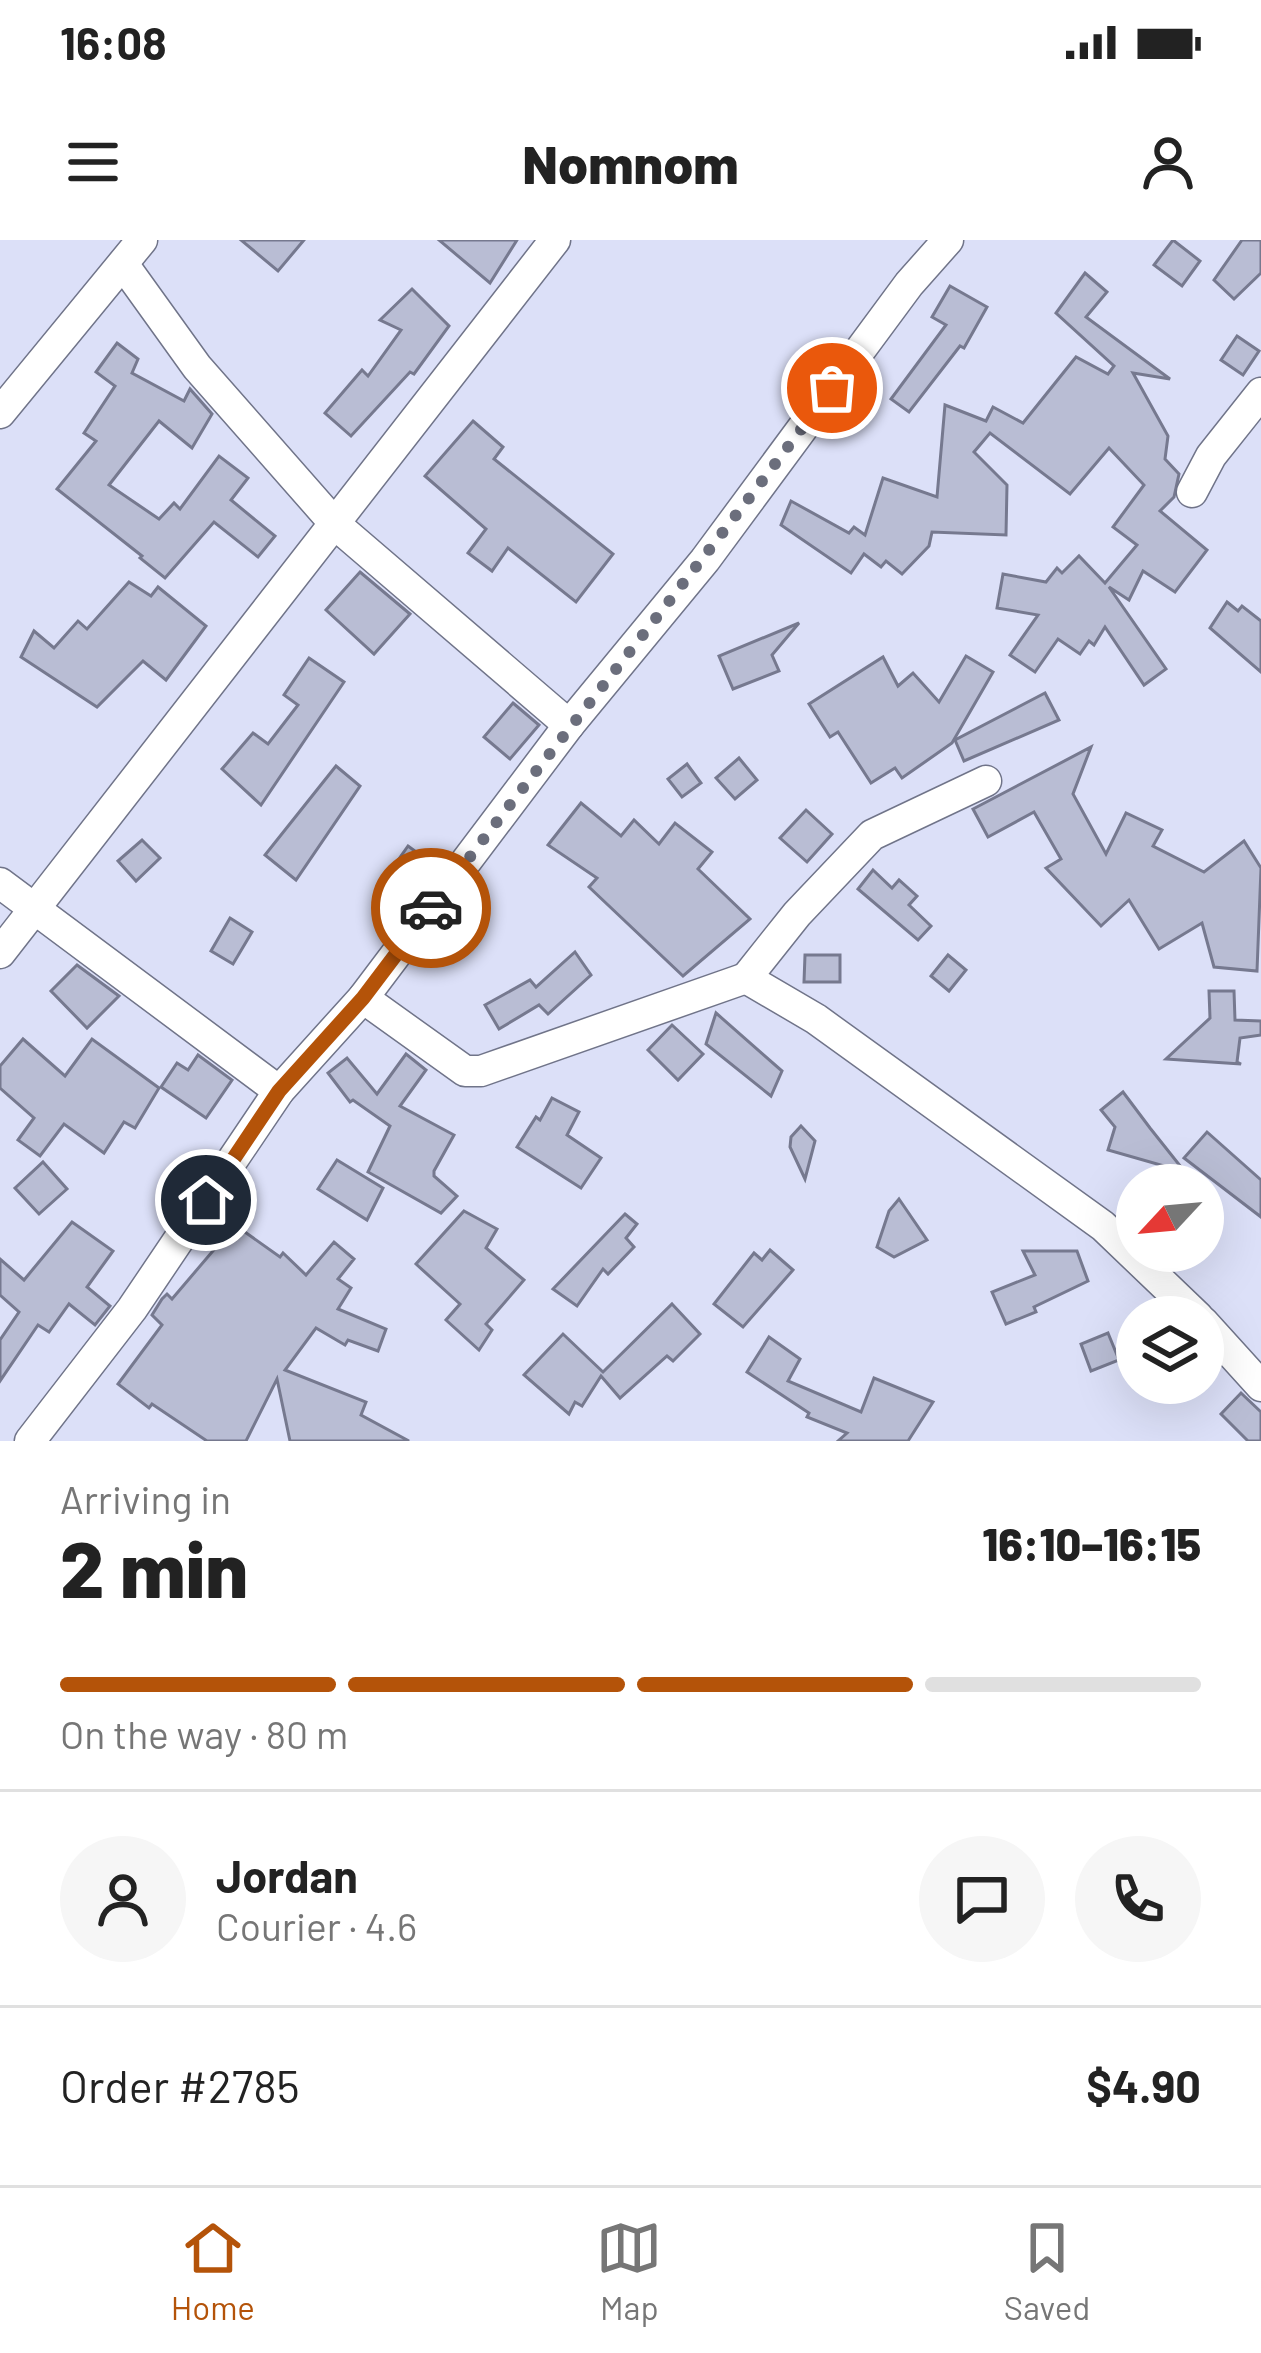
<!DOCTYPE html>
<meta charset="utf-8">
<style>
body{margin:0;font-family:Barlow,sans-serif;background:#f6f6f6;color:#222;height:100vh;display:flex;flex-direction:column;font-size:45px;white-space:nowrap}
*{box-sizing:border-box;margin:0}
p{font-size:39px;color:#767676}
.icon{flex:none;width:66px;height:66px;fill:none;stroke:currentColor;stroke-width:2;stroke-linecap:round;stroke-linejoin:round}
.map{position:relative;height:1201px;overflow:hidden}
.details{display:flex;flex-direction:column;background:#fff;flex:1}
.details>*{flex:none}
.needle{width:78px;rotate:244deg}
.tools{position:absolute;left:1116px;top:924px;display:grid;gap:24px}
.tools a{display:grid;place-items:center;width:108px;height:108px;border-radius:50%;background:#fff;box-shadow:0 12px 48px #0002;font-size:60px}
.pin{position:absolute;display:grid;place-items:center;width:102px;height:102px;color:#fff;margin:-51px;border:6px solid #fff;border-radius:50%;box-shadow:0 3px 12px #0007}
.courier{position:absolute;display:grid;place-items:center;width:120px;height:120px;margin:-60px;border:9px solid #b45309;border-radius:50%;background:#fff;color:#222;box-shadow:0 3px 15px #0007}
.headline em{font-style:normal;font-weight:800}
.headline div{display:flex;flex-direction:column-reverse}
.headline{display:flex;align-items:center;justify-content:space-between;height:204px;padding:0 60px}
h1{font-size:78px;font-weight:800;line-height:90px}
.bar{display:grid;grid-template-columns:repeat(4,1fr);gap:18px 12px;align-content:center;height:144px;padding:0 60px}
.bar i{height:15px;border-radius:9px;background:#e0e0e0}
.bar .on{background:#b45309}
.bar p{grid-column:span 4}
.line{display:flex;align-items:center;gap:30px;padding:0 60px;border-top:3px solid #e0e0e0}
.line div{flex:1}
.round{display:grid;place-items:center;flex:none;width:126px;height:126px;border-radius:63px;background:#f6f6f6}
.status{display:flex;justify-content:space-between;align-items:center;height:84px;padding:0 60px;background:#fff;direction:ltr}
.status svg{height:33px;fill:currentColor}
header{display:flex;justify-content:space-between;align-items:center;height:156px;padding:0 60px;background:#fff;font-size:54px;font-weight:800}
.tabs{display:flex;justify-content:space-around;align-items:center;height:168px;border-top:3px solid #e0e0e0;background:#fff;font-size:33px;color:#767676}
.tabs a{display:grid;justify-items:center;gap:6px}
.tabs .on{color:#b45309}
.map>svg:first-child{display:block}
.building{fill:#b9bdd4;stroke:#76798f;stroke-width:3}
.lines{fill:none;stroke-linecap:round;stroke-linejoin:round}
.street-casing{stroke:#707489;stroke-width:33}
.street{stroke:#fff;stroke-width:30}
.done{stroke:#6b6e7c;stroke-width:12;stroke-dasharray:0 21.6}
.route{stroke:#b45309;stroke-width:15}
</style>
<div class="status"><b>16:08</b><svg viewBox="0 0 49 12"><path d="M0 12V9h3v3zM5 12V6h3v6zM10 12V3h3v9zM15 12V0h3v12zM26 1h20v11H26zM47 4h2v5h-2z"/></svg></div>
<header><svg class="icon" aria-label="menu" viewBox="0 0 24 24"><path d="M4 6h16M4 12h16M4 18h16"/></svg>Nomnom<svg class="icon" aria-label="person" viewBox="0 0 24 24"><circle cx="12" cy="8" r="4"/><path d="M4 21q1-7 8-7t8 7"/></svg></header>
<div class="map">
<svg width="1261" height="1201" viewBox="0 0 1261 1201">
<rect width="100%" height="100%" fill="#dce0f8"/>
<!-- building -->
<g class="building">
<polygon points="241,0 304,0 278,31"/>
<polygon points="439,0 517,0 490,43"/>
<polygon points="1173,0 1200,21 1182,46 1154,25"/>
<polygon points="1242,0 1261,0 1261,33 1234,59 1214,40"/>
<polygon points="1085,33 1107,52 1086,77 1170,139 1133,133 1168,196 1165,219 1179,234 1174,257 1160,271 1207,310 1175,352 1143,331 1129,360 1109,347 1166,429 1144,445 1105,387 1094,405 1089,401 1080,414 1058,399 1035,432 1010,415 1038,375 997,368 1003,334 1046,342 1057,328 1062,333 1079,316 1105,343 1137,305 1113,287 1144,245 1109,208 1070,254 990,193 974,212 1007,245 1006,295 932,292 929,306 902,334 886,321 881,327 864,314 851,333 781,285 791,261 849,293 854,287 865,295 883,238 937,257 945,165 986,181 993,167 1023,183 1076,117 1108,134 1114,126 1056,73"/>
<polygon points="950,46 987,67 964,108 960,106 909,172 891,159 946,85 932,77"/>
<polygon points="412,49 449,86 414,134 410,132 351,196 325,173 362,130 368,136 401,90 380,80"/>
<polygon points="1237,96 1259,111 1243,135 1221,120"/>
<polygon points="117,103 138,119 132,133 184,161 190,149 212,174 192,208 159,181 109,245 159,279 174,263 180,269 219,216 248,238 231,260 275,296 258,317 214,282 165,338 140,318 142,316 57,249 96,201 84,193 115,146 96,132"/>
<polygon points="473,181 503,207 494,219 613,314 576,362 508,308 492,331 468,313 486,289 425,236"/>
<polygon points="360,332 410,374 374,414 326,370"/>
<polygon points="129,342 151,356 158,347 206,386 166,440 143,421 97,467 21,417 34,391 54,408 78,381 87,389"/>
<polygon points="1227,362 1238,371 1242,366 1261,381 1261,432 1210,388"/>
<polygon points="799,383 772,415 779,431 733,449 719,416"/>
<polygon points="966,416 993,432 952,503 902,538 895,528 871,543 838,492 830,497 809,464 883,417 898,446 913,433 939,462"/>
<polygon points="309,418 344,442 261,565 222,529 253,493 268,504 298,465 284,455"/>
<polygon points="1045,453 1059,480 964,521 955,500"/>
<polygon points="513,463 539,485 510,519 484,497"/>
<polygon points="1091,507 1073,554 1106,614 1126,573 1162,590 1153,606 1204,632 1244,601 1261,628 1257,731 1214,727 1202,683 1159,709 1129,660 1101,686 1046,628 1061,619 1034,572 988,597 973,569"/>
<polygon points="739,518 757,540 735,559 716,538"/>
<polygon points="687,524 701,543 682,557 668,539"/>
<polygon points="336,526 360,546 296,640 265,615"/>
<polygon points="581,563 621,596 634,580 659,604 675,583 712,612 698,629 750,679 683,736 589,647 597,638 548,605"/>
<polygon points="806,570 832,594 807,622 780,598"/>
<polygon points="142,600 160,618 136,641 118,621"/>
<polygon points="408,606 430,622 415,642 394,626"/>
<polygon points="873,630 892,648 899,640 917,656 909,665 931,686 918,700 858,649"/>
<polygon points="230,678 252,692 233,724 211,711"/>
<polygon points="575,712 591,735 548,774 539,765 499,789 485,765 530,740 536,747"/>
<polygon points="805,715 840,715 840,742 804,742"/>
<polygon points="948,715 966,730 949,751 931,736"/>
<polygon points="77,725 119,756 87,788 51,751"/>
<polygon points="1209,751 1234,751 1235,780 1261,781 1261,795 1240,798 1237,822 1241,824 1166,819 1210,778"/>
<polygon points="716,773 782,831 771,856 706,804"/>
<polygon points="672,785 703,814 678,840 648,810"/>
<polygon points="23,799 65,836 92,799 159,848 135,888 124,882 104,913 64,884 40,916 18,900 34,878 0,848 0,826"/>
<polygon points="406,814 426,830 400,866 454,895 434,931 434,936 457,956 441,973 368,932 390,886 353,860 350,862 328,833 347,818 377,854"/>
<polygon points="198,815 232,840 206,878 161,847 177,823 188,830"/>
<polygon points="1123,852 1150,888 1185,932 1108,910 1115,887 1101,870"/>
<polygon points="552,858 579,872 567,895 601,918 581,948 517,907 536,877 540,880"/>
<polygon points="801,886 815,901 805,939 790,907 791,897"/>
<polygon points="1207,892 1261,940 1261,977 1184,918"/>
<polygon points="337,920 383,948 367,980 318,949"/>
<polygon points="43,922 67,949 39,974 15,948"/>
<polygon points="899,959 927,1000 894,1017 877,1007 889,971"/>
<polygon points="464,971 497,989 486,1008 524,1040 486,1084 492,1090 479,1110 446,1080 460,1064 416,1024"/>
<polygon points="625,974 637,984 626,998 634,1007 608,1034 603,1029 577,1066 553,1049"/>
<polygon points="72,982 113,1011 87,1047 110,1066 95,1085 69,1064 49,1092 38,1085 0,1141 0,1100 19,1072 0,1055 0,1019 24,1040"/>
<polygon points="235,985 280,1017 283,1013 306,1035 334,1002 354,1019 338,1039 351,1048 338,1069 386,1089 378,1111 348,1100 345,1105 316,1088 285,1130 366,1162 361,1175 409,1201 290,1201 277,1139 246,1201 207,1201 152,1164 149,1168 118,1144 162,1085 152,1075 162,1059 167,1054 172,1059"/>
<polygon points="770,1010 793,1030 743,1087 714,1064 754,1013 762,1020"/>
<polygon points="1023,1011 1077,1011 1088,1041 1034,1067 1036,1072 1006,1084 992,1052 1035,1035"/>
<polygon points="672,1064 700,1094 673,1121 667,1116 620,1158 601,1136 582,1166 575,1162 569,1174 524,1135 563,1094 603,1132"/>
<polygon points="1108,1093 1119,1120 1091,1131 1081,1104"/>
<polygon points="769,1097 800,1119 788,1141 861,1172 874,1138 933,1162 908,1201 838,1201 847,1193 807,1177 809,1173 747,1132"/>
<polygon points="1241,1153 1261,1172 1261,1201 1248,1201 1221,1174"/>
</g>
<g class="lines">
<!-- street casing -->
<g class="street-casing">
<g id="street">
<polyline points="123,24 197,127 336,285 569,485"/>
<polyline points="0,173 142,0"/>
<polyline points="1192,252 1211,216 1261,153"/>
<polyline points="0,643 279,851"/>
<polyline points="0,713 555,0"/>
<polyline points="746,738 797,674 872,595 986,541"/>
<polyline points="363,758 465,831 481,831 746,738 816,779 1103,986 1198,1077"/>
<polyline points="1203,1082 1261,1146"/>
<polyline points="30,1201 132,1069 279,851 363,758 569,485 705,320 909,44 948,0"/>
</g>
</g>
<!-- street -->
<use href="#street" class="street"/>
</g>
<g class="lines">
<!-- done -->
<path class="done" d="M 431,668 C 563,493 702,324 832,148"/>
<!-- route -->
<polyline class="route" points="206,960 279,851 363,758 431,668"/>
</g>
</svg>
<div class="tools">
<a><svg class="needle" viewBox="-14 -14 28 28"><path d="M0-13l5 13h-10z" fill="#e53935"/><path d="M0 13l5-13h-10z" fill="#767676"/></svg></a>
<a><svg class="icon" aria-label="layers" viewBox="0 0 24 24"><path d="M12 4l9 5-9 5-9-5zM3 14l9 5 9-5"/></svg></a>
</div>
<div class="pin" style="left:832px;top:148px;background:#ea580c"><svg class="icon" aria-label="bag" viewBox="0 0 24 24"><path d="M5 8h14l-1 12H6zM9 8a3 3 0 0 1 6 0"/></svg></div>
<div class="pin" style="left:206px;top:960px;background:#1f2937"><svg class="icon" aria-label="home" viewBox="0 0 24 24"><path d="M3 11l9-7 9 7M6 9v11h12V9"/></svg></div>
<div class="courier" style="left:431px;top:668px"><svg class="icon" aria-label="car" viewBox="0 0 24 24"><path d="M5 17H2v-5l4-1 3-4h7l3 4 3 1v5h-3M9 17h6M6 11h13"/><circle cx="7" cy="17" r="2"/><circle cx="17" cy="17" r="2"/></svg></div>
</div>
<section class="details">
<div class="headline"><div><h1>2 min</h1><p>Arriving in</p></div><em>16:10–16:15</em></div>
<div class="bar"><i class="on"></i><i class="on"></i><i class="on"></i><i></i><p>On the way · 80 m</p></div>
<div class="line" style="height:216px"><a class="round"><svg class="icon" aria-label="person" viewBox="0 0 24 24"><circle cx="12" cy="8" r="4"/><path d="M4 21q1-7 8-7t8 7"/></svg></a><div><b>Jordan</b><p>Courier · 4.6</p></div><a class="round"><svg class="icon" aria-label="chat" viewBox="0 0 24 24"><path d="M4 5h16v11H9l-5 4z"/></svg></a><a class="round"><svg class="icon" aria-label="phone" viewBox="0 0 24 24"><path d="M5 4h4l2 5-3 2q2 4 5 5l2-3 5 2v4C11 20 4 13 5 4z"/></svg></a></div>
<div class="line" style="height:156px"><div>Order #2785</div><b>$4.90</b></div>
</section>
<nav class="tabs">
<a class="on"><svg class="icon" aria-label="home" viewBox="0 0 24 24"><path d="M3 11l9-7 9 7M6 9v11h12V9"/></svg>Home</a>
<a><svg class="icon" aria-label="map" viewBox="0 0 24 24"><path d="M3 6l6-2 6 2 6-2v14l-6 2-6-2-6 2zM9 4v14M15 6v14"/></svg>Map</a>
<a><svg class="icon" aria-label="saved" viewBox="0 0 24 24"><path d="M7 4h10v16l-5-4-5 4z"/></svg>Saved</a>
</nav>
